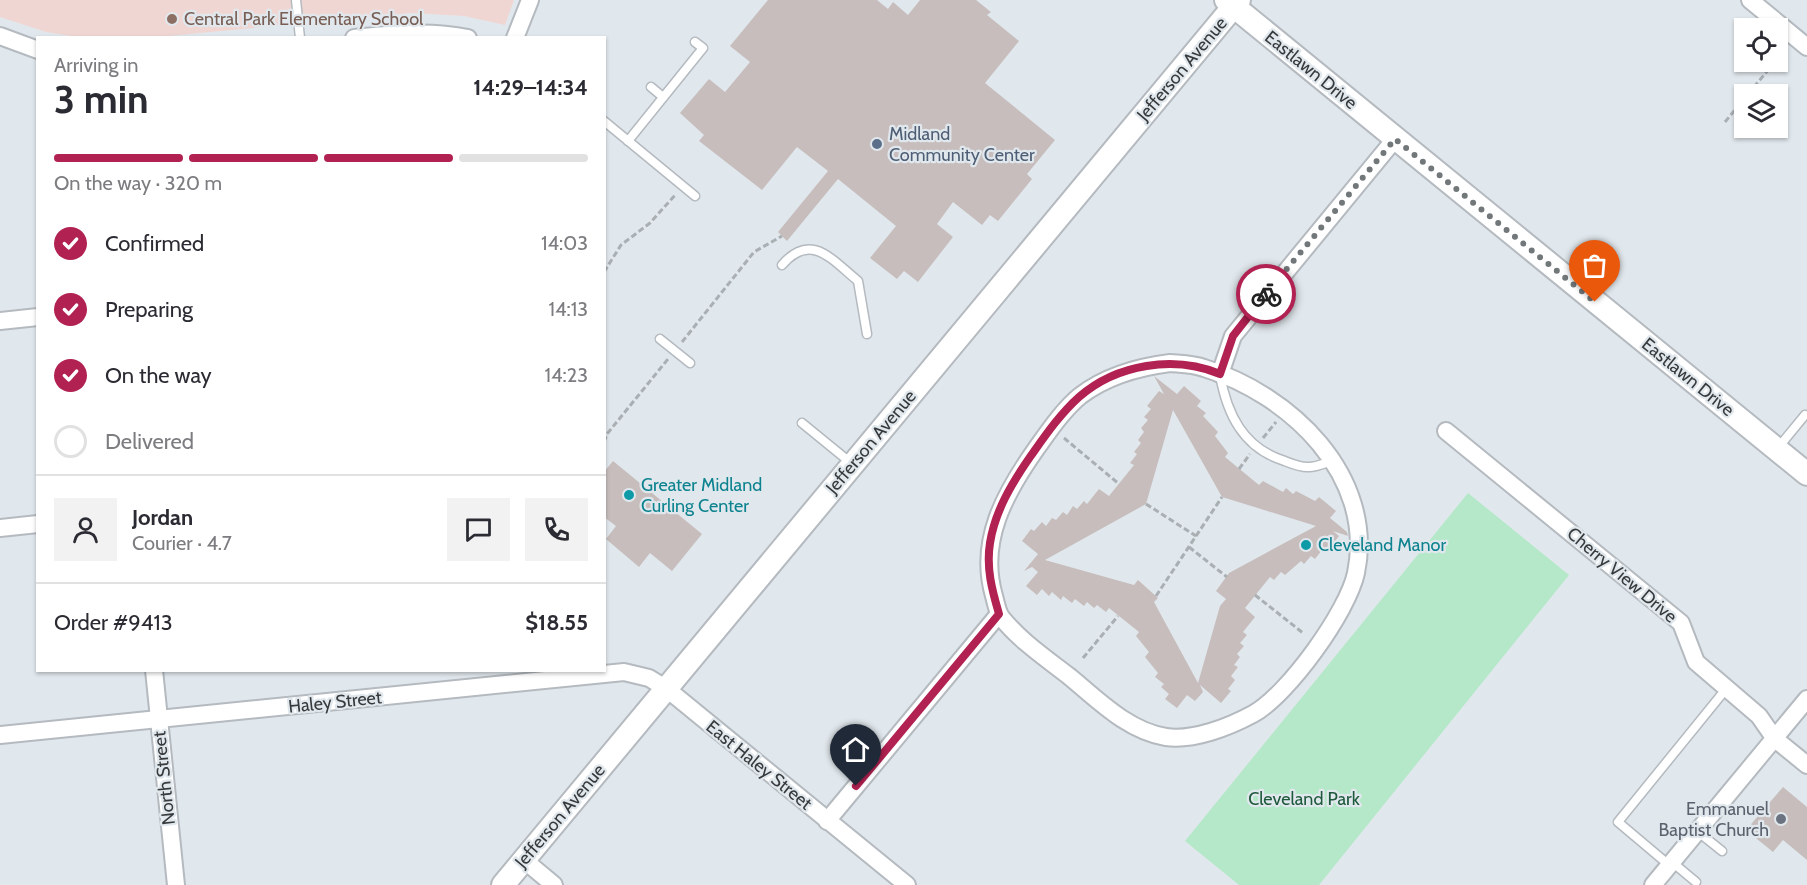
<!DOCTYPE html>
<meta charset="utf-8">
<style>
body{margin:0;font-family:Cabin,sans-serif;background:#f2f2f3;color:#2b2b33;height:100vh;display:flex;flex-direction:column;font-size:22px;white-space:nowrap}
*{box-sizing:border-box;margin:0}
p{font-size:20px;color:#7c7c81}
.icon{flex:none;width:33px;height:33px;fill:none;stroke:currentColor;stroke-width:2;stroke-linecap:round;stroke-linejoin:round}
.map{position:relative;flex:1;overflow:hidden}
.details{position:absolute;left:36px;top:36px;width:570px;height:636px;display:flex;flex-direction:column;background:#fff;border-radius:0px;box-shadow:0 2px 4px #0004}
.details>*{flex:none}
.tools{position:absolute;left:1734px;top:18px;display:grid;gap:12px}
.tools a{display:grid;place-items:center;width:54px;height:54px;border-radius:0px;background:#fff;box-shadow:0 2px 4px #0004;font-size:30px}
.pin{position:absolute;display:grid;place-items:center;width:51px;height:51px;color:#fff;margin:-62px -26px;border-radius:50% 50% 50% 0;rotate:-45deg;box-shadow:0 0 6px #0007}
.pin .icon{rotate:45deg}
.courier{position:absolute;display:grid;place-items:center;width:60px;height:60px;margin:-30px;border:4px solid #b12151;border-radius:50%;background:#fff;color:#222;box-shadow:0 2px 8px #0007}
.summary em{font-style:normal;font-weight:700}
.summary div{display:flex;flex-direction:column-reverse}
.summary{display:flex;align-items:center;justify-content:space-between;height:102px;padding:0 18px}
h1{font-size:39px;font-weight:700;line-height:45px}
.bar{display:grid;grid-template-columns:repeat(4,1fr);gap:9px 6px;align-content:center;height:72px;padding:0 18px}
.bar i{height:8px;border-radius:4px;background:#e1e1e2}
.bar .selected{background:#b12151}
.bar p{grid-column:span 4}
.line{display:flex;align-items:center;gap:15px;padding:0 18px;border-top:2px solid #e1e1e2}
.line div{flex:1}
.round{display:grid;place-items:center;flex:none;width:63px;height:63px;border-radius:0px;background:#f2f2f3}
ol{padding:0 18px;list-style:none}
li{display:flex;align-items:center;gap:18px;height:66px}
li p{margin-inline-start:auto}
li .icon{padding:6px;border-radius:50%;background:#b12151;color:#fff;stroke-width:4}
li:last-child{color:#7c7c81}
li i{width:33px;height:33px;border:3px solid #e1e1e2;border-radius:50%}
.map>svg:first-child{display:block}
.education{fill:#f0d6d3}
.green{fill:#b4e8c8}
.building{fill:#c6bdbc;fill-rule:evenodd}
.lines{fill:none;stroke-linecap:round;stroke-linejoin:round}
.lane-casing{stroke:#b4babf;stroke-width:11}
.street-casing{stroke:#b4babf;stroke-width:20}
.secondary-casing{stroke:#b4babf;stroke-width:26}
.path{stroke:#a9afb3;stroke-width:3;stroke-dasharray:6 3;stroke-linecap:butt}
.lane{stroke:#fff;stroke-width:8}
.street{stroke:#fff;stroke-width:16}
.secondary{stroke:#fff;stroke-width:22}
.done{stroke:#72777a;stroke-width:6;stroke-dasharray:0 10.8}
.route{stroke:#b12151;stroke-width:8}
.education-dot{fill:#8d6e63;stroke:#e1e8ed;stroke-width:2}
.service-dot{fill:#5c6f8a;stroke:#e1e8ed;stroke-width:2}
.culture-dot{fill:#0f9aa8;stroke:#e1e8ed;stroke-width:2}
.worship-dot{fill:#6b7280;stroke:#e1e8ed;stroke-width:2}
.labels{text-anchor:middle;stroke-width:4.5;stroke-linejoin:round;paint-order:stroke}
.education-label{font-size:18px;fill:#785e54;stroke:#e1e8ed;text-anchor:start}
.street-label{font-size:18px;fill:#373a3c;stroke:#e1e8ed}
.service-label{font-size:18px;fill:#4e5e75;stroke:#e1e8ed;text-anchor:start}
.culture-label{font-size:18px;fill:#0d838f;stroke:#e1e8ed;text-anchor:start}
.park-label{font-size:18px;fill:#1d593b;stroke:#e1e8ed}
.worship-label{font-size:18px;fill:#5b616d;stroke:#e1e8ed;text-anchor:end}
</style>
<div class="map">
<svg width="1807" height="885" viewBox="0 0 1807 885">
<rect width="100%" height="100%" fill="#e1e8ed"/>
<!-- education -->
<polygon class="education" points="0,0 514,0 505,25 464,16 411,13 147,38 78,37 46,32 0,17"/>
<!-- green -->
<polygon class="green" points="1468,493 1569,575 1319,885 1239,885 1185,841"/>
<!-- building -->
<g class="building">
<polygon points="768,0 877,0 888,9 893,2 908,15 920,0 976,0 991,12 987,15 1019,41 985,83 1055,140 1027,174 1032,179 998,221 990,215 982,225 953,202 937,224 953,237 918,282 904,271 897,279 870,258 896,226 838,179 787,241 778,232 828,171 797,147 762,190 699,141 704,135 680,113 709,79 725,92 750,62 730,46"/>
<path d="M 1154,376 L 1177,394 L 1184,386 L 1201,401 L 1197,406 L 1206,413 L 1203,416 L 1218,432 L 1215,436 L 1228,453 L 1225,457 L 1259,485 L 1263,481 L 1283,492 L 1286,488 L 1293,494 L 1296,491 L 1315,501 L 1319,497 L 1336,511 L 1330,518 L 1347,532 L 1348,536 L 1333,531 L 1339,536 L 1326,553 L 1322,550 L 1315,559 L 1311,556 L 1304,564 L 1301,561 L 1285,575 L 1281,572 L 1274,580 L 1270,577 L 1245,608 L 1255,617 L 1243,632 L 1247,635 L 1240,643 L 1244,646 L 1237,654 L 1240,657 L 1234,665 L 1238,667 L 1231,676 L 1235,680 L 1228,689 L 1231,691 L 1221,703 L 1200,685 L 1203,692 L 1195,701 L 1187,695 L 1177,708 L 1165,699 L 1169,694 L 1161,687 L 1164,684 L 1155,677 L 1158,673 L 1145,657 L 1149,652 L 1136,636 L 1139,632 L 1109,608 L 1106,612 L 1097,605 L 1094,608 L 1087,602 L 1084,606 L 1075,599 L 1072,603 L 1063,596 L 1061,600 L 1052,592 L 1049,596 L 1042,589 L 1037,595 L 1026,586 L 1038,572 L 1032,567 L 1024,571 L 1038,554 L 1022,541 L 1031,529 L 1034,531 L 1042,522 L 1046,526 L 1052,518 L 1056,520 L 1063,512 L 1067,515 L 1073,506 L 1077,509 L 1084,501 L 1087,504 L 1099,489 L 1109,496 L 1134,465 L 1130,463 L 1137,454 L 1134,452 L 1141,443 L 1138,440 L 1144,432 L 1141,428 L 1148,420 L 1144,417 L 1151,409 L 1147,406 L 1159,391 L 1164,394 ZM 1173,410 L 1222,497 L 1316,526 L 1229,573 L 1216,591 L 1226,599 L 1220,606 L 1198,683 L 1154,602 L 1158,598 L 1138,580 L 1134,585 L 1045,560 L 1146,504 Z"/>
<polygon points="613,461 702,534 672,571 650,553 639,567 606,539 616,526 604,517 604,472"/>
<polygon points="1783,787 1807,807 1807,860 1783,840 1773,852 1746,830"/>
</g>
<g class="lines">
<!-- lane casing -->
<g class="lane-casing">
<g id="lane">
<polyline points="296,0 300,38"/>
<polyline points="651,87 663,97"/>
<polyline points="604,121 695,196"/>
<polyline points="628,141 703,48 695,42"/>
<path d="M 782,265 C 811,231 832,260 858,281 L 867,334"/>
<polyline points="660,339 690,363"/>
<path d="M 1220,375 C 1227,414 1243,447 1282,460 C 1290,463 1301,468 1309,467 C 1317,467 1325,463 1332,461"/>
<polyline points="802,423 851,463"/>
<polyline points="1777,449 1805,415"/>
<polyline points="1697,831 1722,851"/>
<polyline points="1672,862 1696,882"/>
<polyline points="1669,865 1618,822 1726,689"/>
</g>
</g>
<!-- street casing -->
<g class="street-casing">
<g id="street">
<polyline points="1750,0 1807,47"/>
<polyline points="0,36 38,50"/>
<path d="M 354,38 C 392,34 430,30 468,38"/>
<polyline points="515,38 530,0"/>
<polyline points="0,321 38,317"/>
<path d="M 1170,363 C 1181,364 1193,364 1204,368 C 1290,394 1376,476 1356,573 C 1348,611 1288,695 1253,714 C 1229,727 1193,741 1166,737 C 1128,731 1098,700 1070,677 C 1047,659 1020,641 1001,617 C 997,611 996,603 994,596 C 978,541 1005,493 1036,449 C 1049,431 1063,410 1080,396 C 1106,376 1138,367 1170,363 Z"/>
<polyline points="1220,374 1233,336 1395,139"/>
<polyline points="1446,431 1681,623 1696,662 1759,716 1775,739 1807,765"/>
<polyline points="0,528 38,524"/>
<polyline points="154,670 176,885"/>
<polyline points="0,735 624,672 649,678 667,689 907,885"/>
<polyline points="827,821 999,614"/>
<polyline points="524,860 554,885"/>
<polyline points="1653,885 1807,699"/>
</g>
</g>
<!-- secondary casing -->
<g class="secondary-casing">
<g id="secondary">
<polyline points="1226,0 1807,474"/>
<polyline points="503,885 1239,0"/>
</g>
</g>
<!-- path -->
<g class="path">
<polyline points="1778,59 1787,48"/>
<polyline points="1748,94 1775,62"/>
<polyline points="1725,122 1744,99"/>
<polyline points="604,272 621,245 650,223 676,194"/>
<polyline points="682,342 754,252 782,236"/>
<polyline points="1064,438 1119,484"/>
<polyline points="1263,438 1276,422"/>
<polyline points="604,442 607,434 668,359"/>
<polyline points="1239,469 1250,454"/>
<polyline points="1146,504 1196,536"/>
<polyline points="1189,547 1227,577"/>
<polyline points="1255,595 1303,633"/>
<polyline points="1156,596 1222,497"/>
<polyline points="1083,658 1118,616"/>
</g>
<!-- lane -->
<use href="#lane" class="lane"/>
<!-- street -->
<use href="#street" class="street"/>
<!-- secondary -->
<use href="#secondary" class="secondary"/>
</g>
<g class="lines">
<!-- done -->
<polyline class="done" points="1266,294 1395,139 1595,302"/>
<!-- route -->
<path class="route" d="M 856,786 L 999,614 C 992,590 986,568 990,543 C 995,511 1012,483 1030,457 C 1045,436 1060,414 1079,397 C 1117,364 1174,355 1220,374 L 1233,336 L 1266,294"/>
</g>
<!-- markers -->
<circle class="education-dot" cx="172" cy="19" r="6"/>
<circle class="service-dot" cx="877" cy="144" r="6"/>
<g class="culture-dot">
<circle cx="629" cy="495" r="6"/>
<circle cx="1306" cy="545" r="6"/>
</g>
<circle class="worship-dot" cx="1781" cy="819" r="6"/>
<g class="labels">
<!-- education labels -->
<g class="education-label">
<text x="184" y="25">Central Park Elementary School</text>
</g>
<!-- street labels -->
<g class="street-label">
<text transform="translate(1182 69) rotate(-50)" y="6">Jefferson Avenue</text>
<text transform="translate(1311 70) rotate(39)" y="6">Eastlawn Drive</text>
<text transform="translate(1688 377) rotate(39)" y="6">Eastlawn Drive</text>
<text transform="translate(871 442) rotate(-50)" y="6">Jefferson Avenue</text>
<text transform="translate(1622 575) rotate(40)" y="6">Cherry View Drive</text>
<text transform="translate(335 702) rotate(-6)" y="6">Haley Street</text>
<text transform="translate(759 765) rotate(39)" y="6">East Haley Street</text>
<text transform="translate(164 778) rotate(-96)" y="6">North Street</text>
<text transform="translate(560 816) rotate(-50)" y="6">Jefferson Avenue</text>
</g>
<!-- service labels -->
<g class="service-label">
<text x="889" y="140">Midland<tspan x="889" dy="21">Community Center</tspan></text>
</g>
<!-- culture labels -->
<g class="culture-label">
<text x="641" y="491">Greater Midland<tspan x="641" dy="21">Curling Center</tspan></text>
<text x="1318" y="551">Cleveland Manor</text>
</g>
<!-- park labels -->
<g class="park-label">
<text x="1304" y="805">Cleveland Park</text>
</g>
<!-- worship labels -->
<g class="worship-label">
<text x="1769" y="815">Emmanuel<tspan x="1769" dy="21">Baptist Church</tspan></text>
</g>
</g>
</svg>
<div class="tools">
<a><svg class="icon" aria-label="locate" viewBox="0 0 24 24"><circle cx="12" cy="12" r="6"/><path d="M12 2v4M12 18v4M2 12h4M18 12h4"/></svg></a>
<a><svg class="icon" aria-label="layers" viewBox="0 0 24 24"><path d="M12 4l9 5-9 5-9-5zM3 14l9 5 9-5"/></svg></a>
</div>
<div class="pin" style="left:1595px;top:302px;background:#ea580c"><svg class="icon" aria-label="bag" viewBox="0 0 24 24"><path d="M5 8h14l-1 12H6zM9 8a3 3 0 0 1 6 0"/></svg></div>
<div class="pin" style="left:856px;top:786px;background:#1f2937"><svg class="icon" aria-label="home" viewBox="0 0 24 24"><path d="M3 11l9-7 9 7M6 9v11h12V9"/></svg></div>
<div class="courier" style="left:1266px;top:294px"><svg class="icon" aria-label="bike" viewBox="0 0 24 24"><circle cx="6" cy="16" r="4"/><circle cx="18" cy="16" r="4"/><path d="M6 16l4-8h5l3 8M10 8l3 8H6M13 5h3"/></svg></div>
<section class="details">
<div class="summary"><div><h1>3 min</h1><p>Arriving in</p></div><em>14:29–14:34</em></div>
<div class="bar"><i class="selected"></i><i class="selected"></i><i class="selected"></i><i></i><p>On the way · 320 m</p></div>
<ol>
<li><svg class="icon" aria-label="check" viewBox="0 0 24 24"><path d="M5 12l5 5 9-10"/></svg>Confirmed<p>14:03</p></li>
<li><svg class="icon" aria-label="check" viewBox="0 0 24 24"><path d="M5 12l5 5 9-10"/></svg>Preparing<p>14:13</p></li>
<li><svg class="icon" aria-label="check" viewBox="0 0 24 24"><path d="M5 12l5 5 9-10"/></svg>On the way<p>14:23</p></li>
<li><i></i>Delivered</li>
</ol>
<div class="line" style="height:108px"><a class="round"><svg class="icon" aria-label="person" viewBox="0 0 24 24"><circle cx="12" cy="8" r="4"/><path d="M4 21q1-7 8-7t8 7"/></svg></a><div><b>Jordan</b><p>Courier · 4.7</p></div><a class="round"><svg class="icon" aria-label="chat" viewBox="0 0 24 24"><path d="M4 5h16v11H9l-5 4z"/></svg></a><a class="round"><svg class="icon" aria-label="phone" viewBox="0 0 24 24"><path d="M5 4h4l2 5-3 2q2 4 5 5l2-3 5 2v4C11 20 4 13 5 4z"/></svg></a></div>
<div class="line" style="height:78px"><div>Order #9413</div><b>$18.55</b></div>
</section>
</div>
